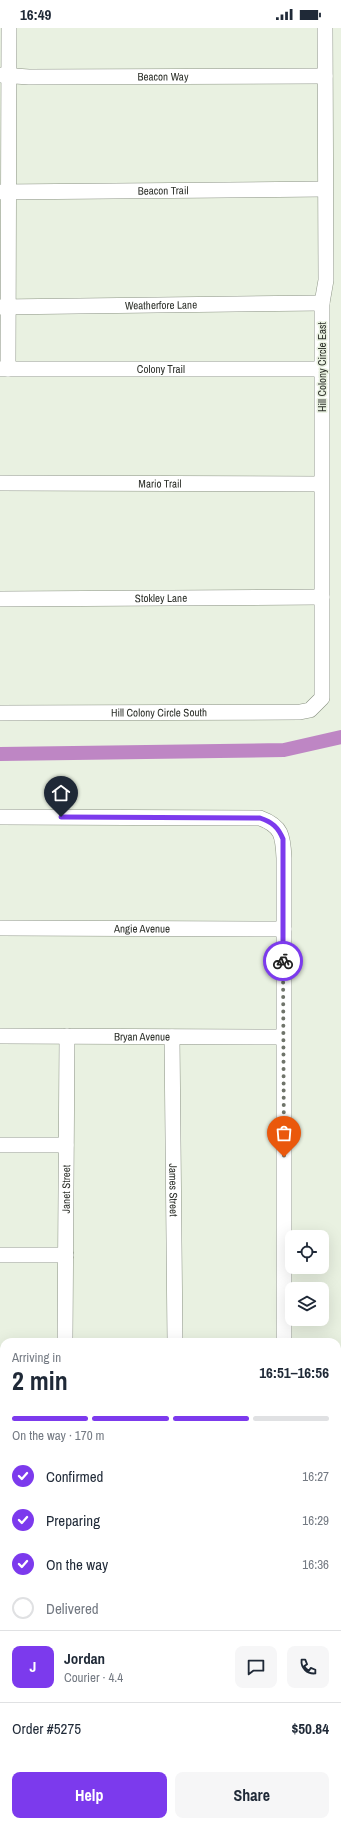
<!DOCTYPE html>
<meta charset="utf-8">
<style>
body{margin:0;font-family:"Archivo Narrow",sans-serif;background:#f6f6f7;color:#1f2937;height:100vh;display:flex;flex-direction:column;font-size:15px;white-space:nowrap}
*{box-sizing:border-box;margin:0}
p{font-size:13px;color:#747a83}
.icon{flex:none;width:22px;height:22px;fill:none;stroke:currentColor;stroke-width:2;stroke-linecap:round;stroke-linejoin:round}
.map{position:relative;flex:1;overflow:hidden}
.details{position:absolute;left:0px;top:1310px;width:341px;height:488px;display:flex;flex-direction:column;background:#fff;border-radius:12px 12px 0 0;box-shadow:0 4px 16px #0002}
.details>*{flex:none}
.fabs{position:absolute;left:285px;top:1202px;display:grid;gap:8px}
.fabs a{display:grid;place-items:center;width:44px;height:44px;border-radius:8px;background:#fff;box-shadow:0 4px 16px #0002;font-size:20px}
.pin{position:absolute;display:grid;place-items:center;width:34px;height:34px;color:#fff;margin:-41px -17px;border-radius:50% 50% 50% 0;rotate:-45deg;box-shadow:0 0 4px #0007}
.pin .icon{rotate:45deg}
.courier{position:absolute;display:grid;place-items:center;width:40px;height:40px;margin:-20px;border:3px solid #7c3aed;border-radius:50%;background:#fff;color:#222;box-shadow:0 1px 5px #0007}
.head em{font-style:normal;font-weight:700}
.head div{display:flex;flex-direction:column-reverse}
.head{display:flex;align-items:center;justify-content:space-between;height:68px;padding:0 12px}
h1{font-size:26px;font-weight:700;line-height:30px}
.bar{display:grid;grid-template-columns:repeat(4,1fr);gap:6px 4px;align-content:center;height:48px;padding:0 12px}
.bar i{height:5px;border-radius:3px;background:#e0e1e3}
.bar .on{background:#7c3aed}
.bar p{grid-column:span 4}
.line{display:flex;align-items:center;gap:10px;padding:0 12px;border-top:1px solid #e0e1e3}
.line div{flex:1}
.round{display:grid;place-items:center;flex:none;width:42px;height:42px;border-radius:8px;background:#f6f6f7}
ol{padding:0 12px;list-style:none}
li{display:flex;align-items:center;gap:12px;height:44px}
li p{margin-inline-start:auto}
li .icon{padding:4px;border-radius:50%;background:#7c3aed;color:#fff;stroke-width:4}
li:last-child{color:#747a83}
li i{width:22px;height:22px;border:2px solid #e0e1e3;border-radius:50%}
.cta{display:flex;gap:8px;margin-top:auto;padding:8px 12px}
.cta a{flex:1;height:46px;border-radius:8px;background:#7c3aed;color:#fff;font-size:16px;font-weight:700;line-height:46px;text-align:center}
.cta a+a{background:#f6f6f7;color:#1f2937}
.status{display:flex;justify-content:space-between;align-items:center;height:28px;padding:0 20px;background:#fff;direction:ltr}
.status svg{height:11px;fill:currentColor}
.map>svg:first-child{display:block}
.wetland{fill:url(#wetland-marsh)}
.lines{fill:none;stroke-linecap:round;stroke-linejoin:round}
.canal{stroke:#be86c4;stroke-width:14}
.street-casing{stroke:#8b9384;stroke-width:16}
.street{stroke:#fff;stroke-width:15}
.done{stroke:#6f746a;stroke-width:4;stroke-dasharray:0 7.2}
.route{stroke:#7c3aed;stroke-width:5}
.labels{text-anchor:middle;stroke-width:3;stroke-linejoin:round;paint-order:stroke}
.street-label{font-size:11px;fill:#2d302a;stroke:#e9f1e1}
</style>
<div class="status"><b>16:49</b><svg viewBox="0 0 49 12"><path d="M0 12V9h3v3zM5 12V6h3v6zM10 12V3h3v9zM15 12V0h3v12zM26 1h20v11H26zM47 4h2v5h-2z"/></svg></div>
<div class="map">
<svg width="341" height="1798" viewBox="0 0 341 1798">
<defs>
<pattern id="wetland-marsh" width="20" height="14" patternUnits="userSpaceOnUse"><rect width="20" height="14" fill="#d9b4dd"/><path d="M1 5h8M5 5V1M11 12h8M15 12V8" fill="none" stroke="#b093b3"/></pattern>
</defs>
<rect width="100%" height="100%" fill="#e9f1e1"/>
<!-- wetland -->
<polygon class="wetland" points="337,1673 341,1674 341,1798 314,1798 310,1794 337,1794"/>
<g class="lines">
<!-- canal -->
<g class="canal">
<polyline points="0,726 284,722 341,709"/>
<polyline points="0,1592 4,1592"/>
<polyline points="337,1639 341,1640"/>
</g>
<!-- street casing -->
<g class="street-casing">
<g id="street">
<path id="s1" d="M 0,47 L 29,49 L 325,48"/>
<path id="s2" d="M 0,164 L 325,161"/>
<path id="s3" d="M 0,279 L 322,275"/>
<path id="s4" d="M 0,341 L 321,341"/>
<polyline points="8,341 9,0"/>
<path id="s5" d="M 0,455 L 321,456"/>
<path id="s6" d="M 0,571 L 322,569"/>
<path id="s7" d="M 0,685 L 300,684 L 310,682 L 322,670 L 322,275 L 326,252 L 325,0"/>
<path d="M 0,789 L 260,790 C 282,798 283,808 284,830 L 284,1314"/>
<path id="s8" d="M 0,900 L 284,901"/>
<path id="s9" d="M 0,1008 L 283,1009"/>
<path id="s10" d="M 172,1009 L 175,1314"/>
<polyline points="0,1117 66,1117"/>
<polyline points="0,1227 66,1227"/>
<path id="s11" d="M 65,1314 L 67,1008"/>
<polyline points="0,1336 4,1336"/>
<polyline points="0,1446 4,1446"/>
<polyline points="0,1527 4,1527"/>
<polyline points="0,1541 4,1541"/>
<polyline points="337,1571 341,1572"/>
<polyline points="337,1585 341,1586"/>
</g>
</g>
<!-- street -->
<use href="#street" class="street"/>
</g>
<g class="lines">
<!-- done -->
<polyline class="done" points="283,933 284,1129"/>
<!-- route -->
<path class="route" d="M 61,789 L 260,790 C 272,794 278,799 283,811 L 283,933"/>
</g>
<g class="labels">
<!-- street labels -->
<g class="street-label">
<text dy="4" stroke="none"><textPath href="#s1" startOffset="163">Beacon Way</textPath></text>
<text dy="4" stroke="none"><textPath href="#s2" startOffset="163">Beacon Trail</textPath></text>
<text dy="4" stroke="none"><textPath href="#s3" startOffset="161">Weatherfore Lane</textPath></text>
<text transform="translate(322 339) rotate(-90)" y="4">Hill Colony Circle East</text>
<text dy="4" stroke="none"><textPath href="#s4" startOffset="161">Colony Trail</textPath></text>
<text dy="4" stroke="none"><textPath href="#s5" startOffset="160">Mario Trail</textPath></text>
<text dy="4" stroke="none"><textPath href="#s6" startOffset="161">Stokley Lane</textPath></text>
<text dy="4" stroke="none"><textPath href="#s7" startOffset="159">Hill Colony Circle South</textPath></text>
<text dy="4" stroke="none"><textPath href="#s8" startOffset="142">Angie Avenue</textPath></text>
<text dy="4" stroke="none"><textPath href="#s9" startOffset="142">Bryan Avenue</textPath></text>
<text dy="4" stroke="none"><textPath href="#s11" startOffset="153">Janet Street</textPath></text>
<text dy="4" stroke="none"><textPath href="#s10" startOffset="153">James Street</textPath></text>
</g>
</g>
</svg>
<div class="fabs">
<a><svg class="icon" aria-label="locate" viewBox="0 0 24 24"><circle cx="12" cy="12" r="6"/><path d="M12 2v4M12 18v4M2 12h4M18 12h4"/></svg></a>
<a><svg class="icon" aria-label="layers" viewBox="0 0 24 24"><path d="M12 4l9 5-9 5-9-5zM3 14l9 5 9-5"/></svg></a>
</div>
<div class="pin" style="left:284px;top:1129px;background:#ea580c"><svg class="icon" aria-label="bag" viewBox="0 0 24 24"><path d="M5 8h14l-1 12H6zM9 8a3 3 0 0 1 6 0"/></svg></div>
<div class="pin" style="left:61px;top:789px;background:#1f2937"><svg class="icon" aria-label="home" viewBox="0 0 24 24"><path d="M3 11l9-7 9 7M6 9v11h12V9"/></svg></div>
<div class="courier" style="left:283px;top:933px"><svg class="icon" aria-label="bike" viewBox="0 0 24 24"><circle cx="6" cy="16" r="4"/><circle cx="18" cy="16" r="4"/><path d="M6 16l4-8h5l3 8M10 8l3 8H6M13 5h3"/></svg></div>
<section class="details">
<div class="head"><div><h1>2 min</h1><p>Arriving in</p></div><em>16:51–16:56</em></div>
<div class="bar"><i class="on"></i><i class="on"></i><i class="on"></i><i></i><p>On the way · 170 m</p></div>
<ol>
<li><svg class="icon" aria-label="check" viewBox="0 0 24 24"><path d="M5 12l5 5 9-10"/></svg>Confirmed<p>16:27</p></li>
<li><svg class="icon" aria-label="check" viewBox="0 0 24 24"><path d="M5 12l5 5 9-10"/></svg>Preparing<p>16:29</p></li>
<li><svg class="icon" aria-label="check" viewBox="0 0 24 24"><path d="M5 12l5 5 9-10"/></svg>On the way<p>16:36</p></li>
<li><i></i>Delivered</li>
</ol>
<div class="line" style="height:72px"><b class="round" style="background:#7c3aed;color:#fff">J</b><div><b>Jordan</b><p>Courier · 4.4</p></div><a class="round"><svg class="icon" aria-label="chat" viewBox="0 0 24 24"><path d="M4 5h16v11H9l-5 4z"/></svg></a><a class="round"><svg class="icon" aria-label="phone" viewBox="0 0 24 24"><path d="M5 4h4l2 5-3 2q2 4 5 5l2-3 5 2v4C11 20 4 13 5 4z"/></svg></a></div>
<div class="line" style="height:52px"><div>Order #5275</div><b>$50.84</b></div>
<div class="cta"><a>Help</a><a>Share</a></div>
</section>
</div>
